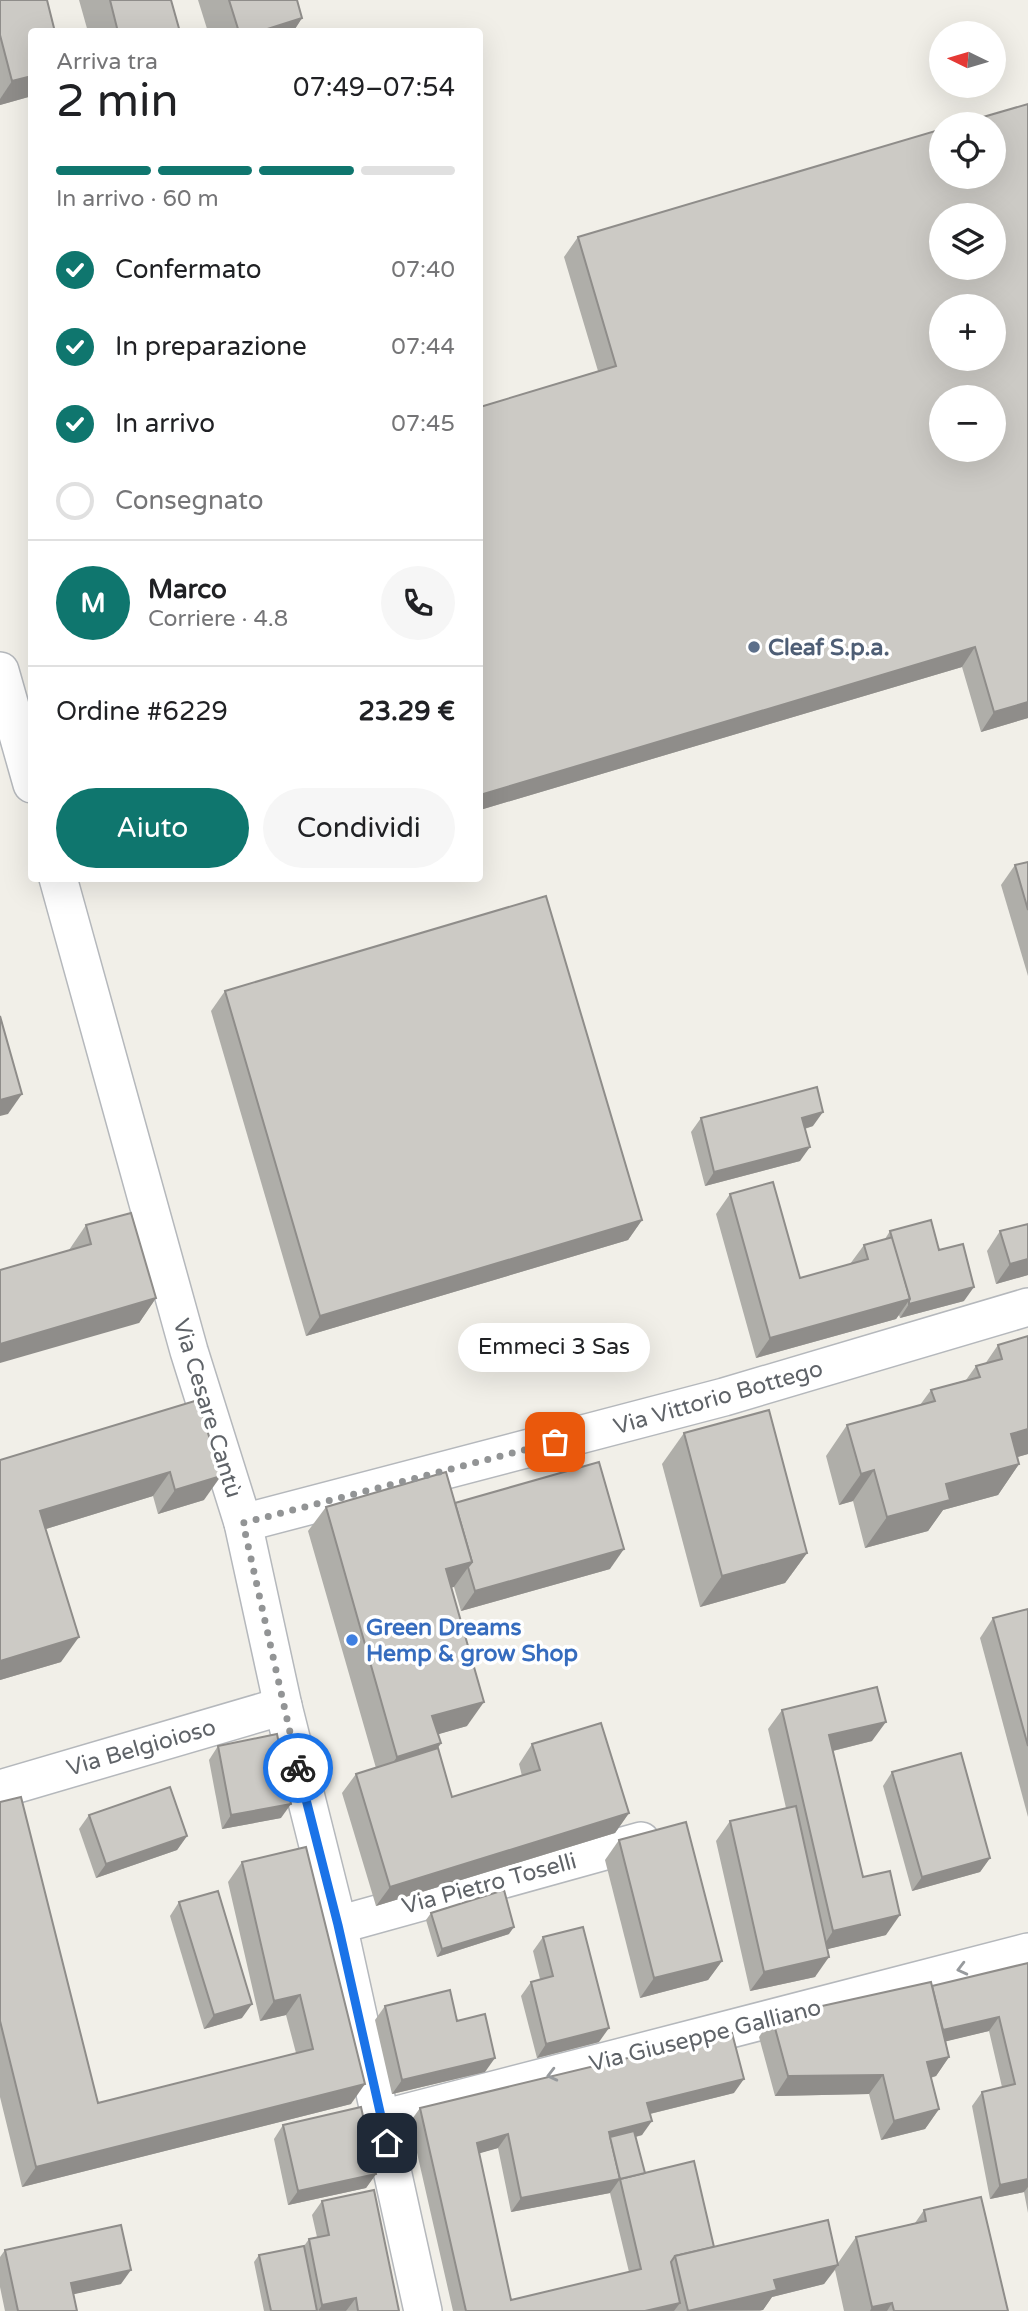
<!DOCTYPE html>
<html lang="it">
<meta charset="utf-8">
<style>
body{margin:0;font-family:"Varela Round",sans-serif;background:#f6f6f6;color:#202124;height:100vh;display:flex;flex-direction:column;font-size:26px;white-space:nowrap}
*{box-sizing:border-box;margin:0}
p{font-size:23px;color:#757577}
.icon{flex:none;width:38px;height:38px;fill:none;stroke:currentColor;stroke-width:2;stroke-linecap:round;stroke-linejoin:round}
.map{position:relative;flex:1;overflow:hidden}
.panel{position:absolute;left:28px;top:28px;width:455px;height:854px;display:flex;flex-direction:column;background:#fff;border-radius:7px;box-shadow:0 7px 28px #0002}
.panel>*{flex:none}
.needle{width:46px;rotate:275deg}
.tools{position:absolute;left:929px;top:21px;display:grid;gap:14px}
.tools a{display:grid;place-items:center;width:77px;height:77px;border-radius:50%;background:#fff;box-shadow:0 7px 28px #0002;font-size:35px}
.pin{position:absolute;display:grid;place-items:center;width:60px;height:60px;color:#fff;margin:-30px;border-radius:14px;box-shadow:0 4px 10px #0006}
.courier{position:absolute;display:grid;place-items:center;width:70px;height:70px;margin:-35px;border:5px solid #1a73e8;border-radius:50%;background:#fff;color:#222;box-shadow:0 2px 9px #0007}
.bubble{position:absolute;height:49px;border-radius:24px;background:#fff;box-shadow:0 7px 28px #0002;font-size:23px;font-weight:600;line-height:49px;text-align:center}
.summary em{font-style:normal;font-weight:600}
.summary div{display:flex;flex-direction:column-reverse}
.summary{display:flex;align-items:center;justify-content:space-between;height:119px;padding:0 28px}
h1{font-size:46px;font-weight:600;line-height:52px}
.bar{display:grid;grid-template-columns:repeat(4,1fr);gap:10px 7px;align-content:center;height:84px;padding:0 28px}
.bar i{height:9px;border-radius:5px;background:#e0e0e0}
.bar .selected{background:#0f766e}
.bar p{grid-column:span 4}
.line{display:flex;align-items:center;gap:18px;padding:0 28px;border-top:2px solid #e0e0e0}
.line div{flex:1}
.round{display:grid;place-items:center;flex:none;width:74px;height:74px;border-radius:37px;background:#f6f6f6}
ol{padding:0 28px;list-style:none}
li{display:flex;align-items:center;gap:21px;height:77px}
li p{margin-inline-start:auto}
li .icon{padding:7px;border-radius:50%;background:#0f766e;color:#fff;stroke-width:4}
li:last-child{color:#757577}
li i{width:38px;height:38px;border:4px solid #e0e0e0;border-radius:50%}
.cta{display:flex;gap:14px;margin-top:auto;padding:14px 28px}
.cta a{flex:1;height:80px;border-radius:42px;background:#0f766e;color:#fff;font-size:28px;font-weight:600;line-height:80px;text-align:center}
.cta a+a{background:#f6f6f6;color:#202124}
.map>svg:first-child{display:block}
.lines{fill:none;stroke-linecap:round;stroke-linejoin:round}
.minor-casing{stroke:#b5b8bc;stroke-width:40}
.minor{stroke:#fff;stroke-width:37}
.wall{fill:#afaea9;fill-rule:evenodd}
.shaded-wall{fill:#8f8d8a}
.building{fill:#cccac5;stroke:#8f8d8a;stroke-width:2;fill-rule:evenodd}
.oneway{stroke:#979a9d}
.done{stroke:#929495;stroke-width:7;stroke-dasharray:0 12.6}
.route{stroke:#1a73e8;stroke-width:9}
.service-dot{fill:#5c6f8a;stroke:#fff;stroke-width:2.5}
.shop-dot{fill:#3f7fe0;stroke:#fff;stroke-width:2.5}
.labels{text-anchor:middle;stroke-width:7;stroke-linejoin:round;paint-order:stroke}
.service-label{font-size:23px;font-weight:bold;fill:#4e5e75;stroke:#fff;text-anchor:start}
.street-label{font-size:23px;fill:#5f6368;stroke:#fff}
.shop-label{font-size:23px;font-weight:bold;fill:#366cbe;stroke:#fff;text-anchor:start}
</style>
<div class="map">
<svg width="1028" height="2311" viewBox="0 0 1028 2311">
<rect width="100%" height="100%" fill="#f1efe8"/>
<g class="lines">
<!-- minor casing -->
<g class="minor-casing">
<g id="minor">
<polyline points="0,671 32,784"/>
<polyline points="58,878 189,1351 243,1523 283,1706 338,1925 423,2311"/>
<polyline points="243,1523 724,1397 1028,1307"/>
<polyline points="0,1789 283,1706"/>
<polyline points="338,1925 641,1841"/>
<polyline points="382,2119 1028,1952"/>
</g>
</g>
<!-- minor -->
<use href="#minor" class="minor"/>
</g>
<!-- wall -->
<g class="wall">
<polygon points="0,0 32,32 32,96 0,105"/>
<polygon points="79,0 171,0 180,32 88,32"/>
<polygon points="198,0 297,0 302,18 293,32 208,32"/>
<polygon points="1028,104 1028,718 981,732 962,667 480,810 480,407 598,371 564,257 578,237"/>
<polygon points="1028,862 1028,976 1001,885 1015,865"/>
<polygon points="225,991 642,1220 628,1240 306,1336 211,1011"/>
<polygon points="701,1118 813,1126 805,1129 800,1161 705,1186 691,1132"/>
<polygon points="730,1194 800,1278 850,1264 864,1245 885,1239 890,1231 939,1250 964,1301 900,1318 899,1315 896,1319 756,1358 716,1214"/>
<polygon points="1028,1224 1028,1275 996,1284 987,1251 1000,1231"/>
<polygon points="86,1225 156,1298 139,1323 69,1250"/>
<polygon points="1028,1336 1028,1454 1017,1457 1019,1464 998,1495 943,1510 928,1531 865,1548 853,1501 839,1505 826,1456 847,1425 920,1405 931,1390 966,1380 976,1366 985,1364 998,1345"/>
<polygon points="198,1400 204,1500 158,1514 153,1496 46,1529 61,1662 0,1680 0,1460"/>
<polygon points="684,1433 807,1553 785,1583 700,1607 662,1464"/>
<polygon points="455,1503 610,1569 461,1611 454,1587 451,1587 467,1726 438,1734 441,1743 438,1748 452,1797 522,1776 519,1764 532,1744 629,1813 615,1833 376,1906 342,1793 356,1774 376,1768 308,1531 326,1507"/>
<polygon points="1028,1609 1028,1817 980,1638 993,1618"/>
<polygon points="782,1710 872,1741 833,1751 863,1877 886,1935 827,1949 815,1977 750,1991 716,1841 730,1821 786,1808 768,1729"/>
<polygon points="218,1746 281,1818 222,1829 209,1760"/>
<polygon points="892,1772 990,1858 980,1872 912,1891 883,1786"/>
<polygon points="0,1802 98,2103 296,2053 286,2015 260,2021 228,1882 242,1862 351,2104 22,2187 0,2097"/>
<polygon points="89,1815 187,1836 177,1850 96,1878 79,1829"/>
<polygon points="619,1840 722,1961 708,1980 640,1998 605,1860"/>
<polygon points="179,1902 242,2018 204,2029 170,1916"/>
<polygon points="431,1913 509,1934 437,1957 426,1920"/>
<polygon points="543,1937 599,2042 537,2058 521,1996 531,1982 540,1979 533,1951"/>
<polygon points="1028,1963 1028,2213 1024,2192 990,2199 972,2106 982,2092 1002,2087 989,2031 946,2041 949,2057 936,2076 931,2078 939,2109 925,2129 881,2140 869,2094 775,2096 759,2037 772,2017 932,1986"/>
<polygon points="385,2006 457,2021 485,2072 392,2094 375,2020"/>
<path d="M 734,2093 L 650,2114 L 642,2135 L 636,2137 L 645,2173 L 714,2247 L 838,2263 L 856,2237 L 915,2223 L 924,2210 L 1008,2311 L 844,2311 L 835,2270 L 824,2284 L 772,2297 L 763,2310 L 760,2311 L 453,2311 L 410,2122 L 420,2108 ZM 498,2148 L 511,2212 L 610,2193 L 629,2272 L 511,2300 L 479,2153 Z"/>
<polygon points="283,2125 376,2174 366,2188 288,2205 274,2139"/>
<polygon points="322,2201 399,2311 264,2311 254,2262 259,2255 304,2246 309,2239 317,2237 312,2215"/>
<polygon points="5,2250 121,2284 73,2294 77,2311 5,2311 0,2287 0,2257"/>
</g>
<!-- shaded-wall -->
<g class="shaded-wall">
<polygon points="302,18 293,32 258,32"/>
<polygon points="32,76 32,96 0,105 0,99 12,81"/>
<polygon points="975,647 962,667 480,810 480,795"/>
<polygon points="1028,702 1028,718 981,732 994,712"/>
<polygon points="22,1094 8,1114 0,1116 0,1100"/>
<polygon points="823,1112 813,1126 793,1132 802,1118"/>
<polygon points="810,1147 800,1161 705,1186 714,1172"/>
<polygon points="642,1220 628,1240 306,1336 320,1316"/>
<polygon points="1028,1259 1028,1275 996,1284 1010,1264"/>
<polygon points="974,1287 964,1301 900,1318 909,1304"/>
<polygon points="156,1298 139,1323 0,1363 0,1344"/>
<polygon points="910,1299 896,1319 756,1358 770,1338"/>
<polygon points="1028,1429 1028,1454 990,1465 1011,1434"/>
<polygon points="1019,1464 998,1495 943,1510 928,1531 865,1548 887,1517 946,1484"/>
<polygon points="874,1470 853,1501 839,1505 861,1474"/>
<polygon points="170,1472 153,1496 23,1536 40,1511"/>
<polygon points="221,1476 204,1500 158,1514 175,1490"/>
<polygon points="624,1549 610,1569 461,1611 475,1591"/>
<polygon points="807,1553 785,1583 700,1607 722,1576"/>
<polygon points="472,1562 454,1587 429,1594 446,1569"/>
<polygon points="79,1637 61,1662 0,1680 0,1661"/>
<polygon points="484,1702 467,1726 415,1741 432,1716"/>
<polygon points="886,1722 872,1741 816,1755 829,1735"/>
<polygon points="441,1743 424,1768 380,1781 397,1757"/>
<polygon points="291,1804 281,1818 222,1829 231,1815"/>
<polygon points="629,1813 615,1833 376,1906 390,1887"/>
<polygon points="187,1836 177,1850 96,1878 106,1864"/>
<polygon points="990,1858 980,1872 912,1891 922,1877"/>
<polygon points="900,1915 886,1935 820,1951 833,1931"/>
<polygon points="514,1927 509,1934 437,1957 442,1949"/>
<polygon points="829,1957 815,1977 750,1991 764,1972"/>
<polygon points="722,1961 708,1980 640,1998 654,1978"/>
<polygon points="300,1995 286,2015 260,2021 274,2001"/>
<polygon points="252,2004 242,2018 204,2029 214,2015"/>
<polygon points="999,2017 989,2031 927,2046 937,2032"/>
<polygon points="609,2028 599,2042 537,2058 546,2044"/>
<polygon points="949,2057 936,2076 913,2082 927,2062"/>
<polygon points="495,2058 485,2072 392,2094 402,2080"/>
<polygon points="883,2075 869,2094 775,2096 788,2076"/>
<polygon points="744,2079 734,2093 637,2117 647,2103"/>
<polygon points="365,2084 351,2104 22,2187 36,2167"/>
<polygon points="939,2109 925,2129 881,2140 894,2121"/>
<polygon points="652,2121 642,2135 606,2144 609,2132"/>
<polygon points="508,2134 498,2148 467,2157 477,2143"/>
<polygon points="376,2174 366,2188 288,2205 298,2191"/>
<polygon points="620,2179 610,2193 511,2212 521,2198"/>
<polygon points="1028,2179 1028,2187 1024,2192 990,2199 1000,2185"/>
<polygon points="838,2265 824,2284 772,2297 763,2310 690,2311 774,2280"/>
<polygon points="131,2270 121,2284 61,2297 71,2283"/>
<polygon points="356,2298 346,2311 318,2311 322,2305"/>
<polygon points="680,2303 674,2311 645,2311"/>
<polygon points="892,2303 887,2311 870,2311 872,2307"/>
</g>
<!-- building -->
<g class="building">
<polygon points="0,0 47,0 55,32 32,32 32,76 12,81 0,35"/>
<polygon points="110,0 171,0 180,32 118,32"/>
<polygon points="229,0 297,0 302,18 258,32 239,32"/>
<path d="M 1028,104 L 1028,702 L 994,712 L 975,647 L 480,795 L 480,407 L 616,366 L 578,237 L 942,129 L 942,177 L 994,177 L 994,124 L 959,124 ZM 942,215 L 994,215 L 994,268 L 942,268 ZM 942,306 L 994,306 L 994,359 L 942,359 ZM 942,397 L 994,397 L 994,450 L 942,450 Z"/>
<polygon points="1028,862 1028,910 1015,865"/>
<polygon points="546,896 642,1220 320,1316 225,991"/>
<polygon points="0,1016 22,1094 0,1100"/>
<polygon points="817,1087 823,1112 802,1118 810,1147 714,1172 701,1118"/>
<polygon points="773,1182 800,1278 868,1259 864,1245 893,1237 910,1299 770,1338 730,1194"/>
<polygon points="131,1213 156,1298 0,1344 0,1270 91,1244 86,1225"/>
<polygon points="931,1220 939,1250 963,1244 974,1287 909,1304 909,1301 910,1299 890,1231"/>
<polygon points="1028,1224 1028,1259 1010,1264 1000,1231"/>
<polygon points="1028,1336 1028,1429 1011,1434 1019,1464 946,1484 950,1500 887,1517 874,1470 861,1474 847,1425 935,1401 931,1390 980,1377 976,1366 1002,1359 998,1345"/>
<polygon points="198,1400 221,1476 175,1490 170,1472 40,1511 79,1637 0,1661 0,1460"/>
<polygon points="769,1410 807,1553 722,1576 684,1433"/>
<polygon points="599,1462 624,1549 475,1591 468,1567 472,1562 455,1503"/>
<polygon points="446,1472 472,1562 446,1569 484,1702 432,1716 441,1743 397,1757 326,1507"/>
<polygon points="1028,1609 1028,1746 993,1618"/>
<polygon points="877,1687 886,1722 829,1735 863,1877 890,1871 900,1915 833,1931 782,1710"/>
<polygon points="601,1723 629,1813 390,1887 356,1774 438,1748 452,1797 540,1770 532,1744"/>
<polygon points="277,1734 291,1804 231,1815 218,1746"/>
<polygon points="961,1753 990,1858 922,1877 892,1772"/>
<polygon points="170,1787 187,1836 106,1864 89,1815"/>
<polygon points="21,1797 98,2103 313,2049 300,1995 274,2001 242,1862 306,1847 365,2084 36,2167 0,2021 0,1802"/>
<polygon points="796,1806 829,1957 764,1972 730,1821"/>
<polygon points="686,1822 722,1961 654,1978 619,1840"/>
<polygon points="504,1890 514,1927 442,1949 431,1913"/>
<polygon points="218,1891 252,2004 214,2015 179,1902"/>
<polygon points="583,1927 609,2028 546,2044 531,1982 553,1976 543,1937"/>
<polygon points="1028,1963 1028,2179 1000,2185 982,2092 1015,2084 999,2017 943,2030 932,1986"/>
<polygon points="931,1982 949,2057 927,2062 939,2109 894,2121 883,2075 788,2076 772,2017"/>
<polygon points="450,1990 457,2021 485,2014 495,2058 402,2080 385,2006"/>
<path d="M 732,2033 L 744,2079 L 647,2103 L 652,2121 L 609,2132 L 620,2179 L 694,2161 L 714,2247 L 675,2256 L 671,2262 L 680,2303 L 645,2311 L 466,2311 L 420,2108 ZM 508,2134 L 521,2198 L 620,2179 L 641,2269 L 511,2300 L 477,2143 Z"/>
<polygon points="361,2107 376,2174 298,2191 283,2125"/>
<polygon points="634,2131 645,2173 620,2179 610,2137"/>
<polygon points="374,2190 399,2311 358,2311 356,2298 322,2305 309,2239 329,2235 322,2201"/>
<polygon points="981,2197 1008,2311 894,2311 892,2303 872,2307 856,2237 926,2221 924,2210"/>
<polygon points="828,2220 838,2265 774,2280 777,2290 688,2311 675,2256"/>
<polygon points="121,2225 131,2270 71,2283 77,2311 18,2311 5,2250"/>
<polygon points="304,2246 317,2311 271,2311 259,2255"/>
</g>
<!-- one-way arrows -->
<defs><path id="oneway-chevron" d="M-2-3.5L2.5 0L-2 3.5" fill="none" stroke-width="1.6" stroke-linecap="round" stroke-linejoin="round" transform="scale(1.75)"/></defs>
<g class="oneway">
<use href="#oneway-chevron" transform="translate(962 1969) rotate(166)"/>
<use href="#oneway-chevron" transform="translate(552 2075) rotate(166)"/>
</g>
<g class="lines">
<!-- done -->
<polyline class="done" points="298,1768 243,1523 555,1442"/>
<!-- route -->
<polyline class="route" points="298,1768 338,1925 387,2143"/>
</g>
<!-- markers -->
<circle class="service-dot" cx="754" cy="647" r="7"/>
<circle class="shop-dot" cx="352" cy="1640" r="7"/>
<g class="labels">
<!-- service labels -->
<g class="service-label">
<text x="768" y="655">Cleaf S.p.a.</text>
</g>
<!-- street labels -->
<g class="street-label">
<text transform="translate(718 1397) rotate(-16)" y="8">Via Vittorio Bottego</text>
<text transform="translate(208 1408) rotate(73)" y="8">Via Cesare Cantù</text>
<text transform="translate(141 1747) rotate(-16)" y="8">Via Belgioioso</text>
<text transform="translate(489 1883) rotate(-15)" y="8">Via Pietro Toselli</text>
<text transform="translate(705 2035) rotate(-14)" y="8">Via Giuseppe Galliano</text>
</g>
<!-- shop labels -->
<g class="shop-label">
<text x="366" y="1635">Green Dreams<tspan x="366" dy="26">Hemp &amp; grow Shop</tspan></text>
</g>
</g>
</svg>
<div class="tools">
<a><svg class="needle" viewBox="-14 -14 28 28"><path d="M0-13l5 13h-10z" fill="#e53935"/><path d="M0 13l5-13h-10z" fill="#757577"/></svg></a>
<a><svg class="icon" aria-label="locate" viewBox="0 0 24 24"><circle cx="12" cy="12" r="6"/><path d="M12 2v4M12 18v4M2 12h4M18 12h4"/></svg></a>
<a><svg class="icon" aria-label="layers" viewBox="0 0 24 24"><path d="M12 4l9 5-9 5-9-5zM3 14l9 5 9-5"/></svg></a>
<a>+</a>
<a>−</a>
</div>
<div class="pin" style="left:555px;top:1442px;background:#ea580c"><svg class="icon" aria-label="bag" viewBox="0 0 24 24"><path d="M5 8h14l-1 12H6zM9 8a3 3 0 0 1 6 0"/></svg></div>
<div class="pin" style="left:387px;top:2143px;background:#1f2937"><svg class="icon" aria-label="home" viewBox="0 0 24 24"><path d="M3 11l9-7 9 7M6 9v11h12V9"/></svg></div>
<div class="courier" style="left:298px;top:1768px"><svg class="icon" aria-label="bike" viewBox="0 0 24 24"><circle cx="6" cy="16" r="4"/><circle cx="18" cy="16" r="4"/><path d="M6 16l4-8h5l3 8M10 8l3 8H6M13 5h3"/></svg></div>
<div class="bubble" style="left:458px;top:1323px;width:192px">Emmeci 3 Sas</div>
<section class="panel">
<div class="summary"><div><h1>2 min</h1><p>Arriva tra</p></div><em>07:49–07:54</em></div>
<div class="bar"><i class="selected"></i><i class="selected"></i><i class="selected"></i><i></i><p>In arrivo · 60 m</p></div>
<ol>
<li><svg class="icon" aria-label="check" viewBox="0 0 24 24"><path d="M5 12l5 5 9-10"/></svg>Confermato<p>07:40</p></li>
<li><svg class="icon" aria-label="check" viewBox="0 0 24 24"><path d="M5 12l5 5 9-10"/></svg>In preparazione<p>07:44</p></li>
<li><svg class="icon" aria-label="check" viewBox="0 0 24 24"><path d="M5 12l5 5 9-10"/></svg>In arrivo<p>07:45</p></li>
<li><i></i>Consegnato</li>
</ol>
<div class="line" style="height:126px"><b class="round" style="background:#0f766e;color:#fff">M</b><div><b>Marco</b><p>Corriere · 4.8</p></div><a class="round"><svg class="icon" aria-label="phone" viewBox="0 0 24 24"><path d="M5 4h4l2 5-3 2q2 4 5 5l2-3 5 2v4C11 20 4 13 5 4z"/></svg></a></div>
<div class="line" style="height:91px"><div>Ordine #6229</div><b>23.29 €</b></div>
<div class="cta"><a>Aiuto</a><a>Condividi</a></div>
</section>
</div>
